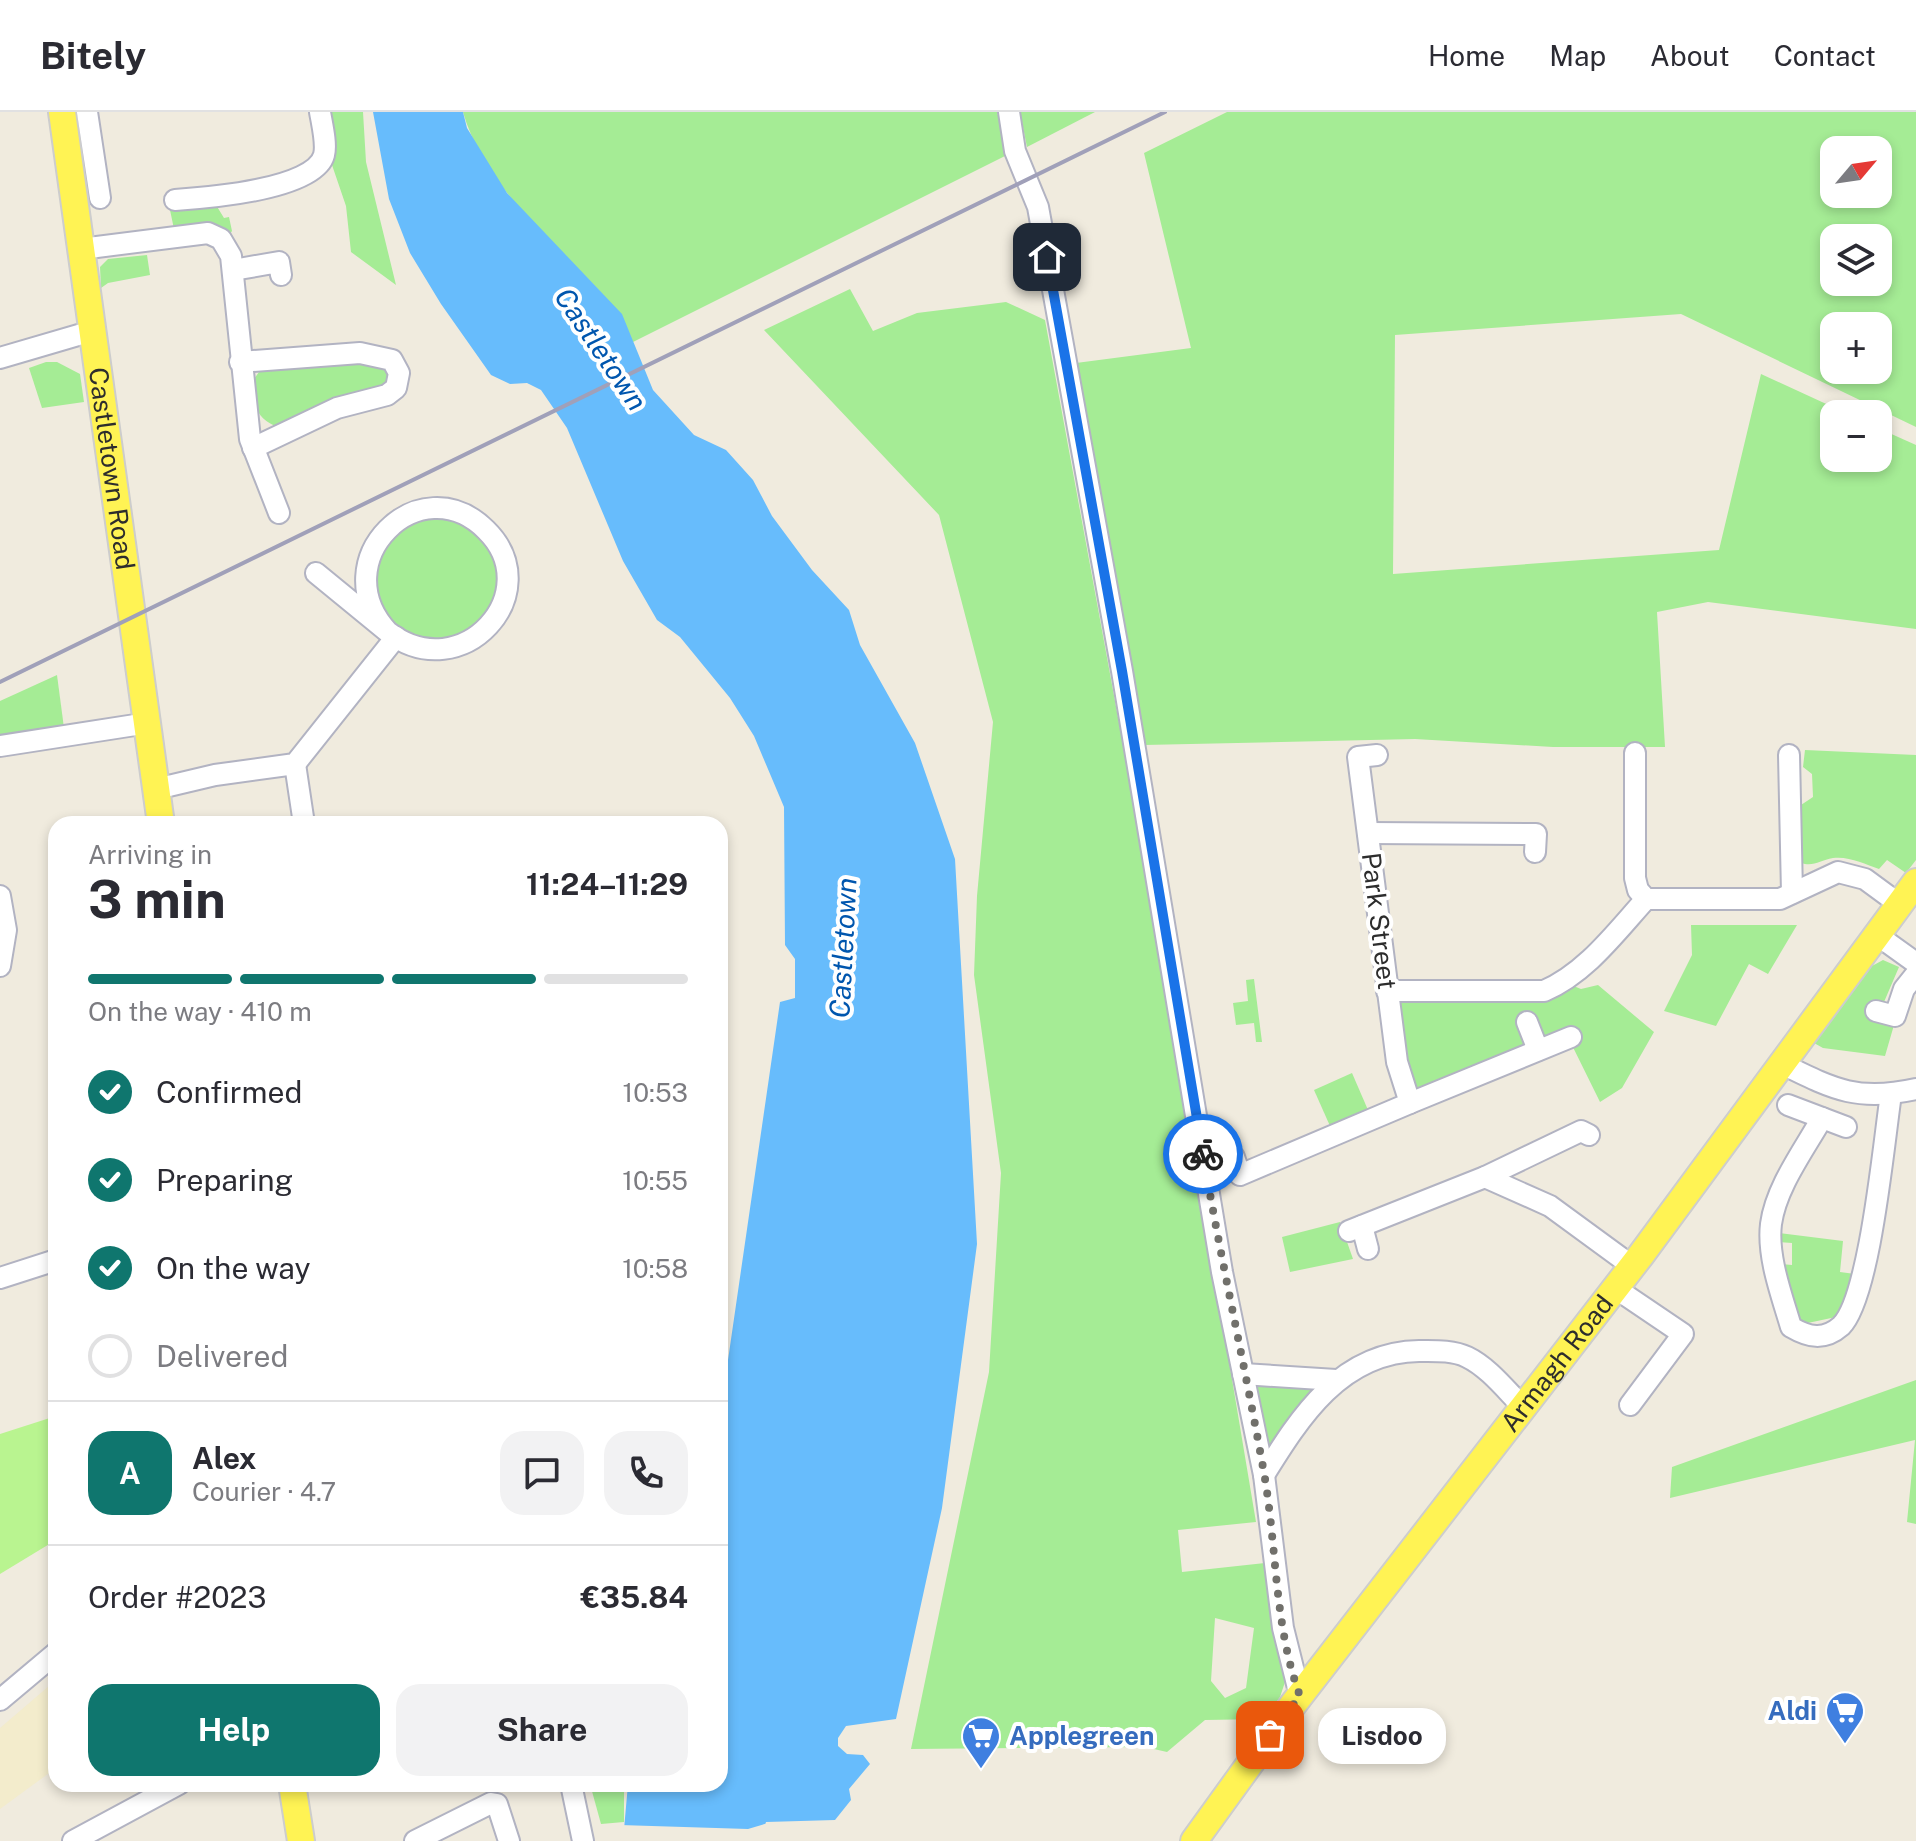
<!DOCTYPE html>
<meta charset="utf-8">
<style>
body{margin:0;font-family:"Public Sans",sans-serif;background:#f2f2f3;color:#2b2b33;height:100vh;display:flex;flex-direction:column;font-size:30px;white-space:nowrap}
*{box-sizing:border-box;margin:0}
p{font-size:26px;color:#7c7c81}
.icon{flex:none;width:44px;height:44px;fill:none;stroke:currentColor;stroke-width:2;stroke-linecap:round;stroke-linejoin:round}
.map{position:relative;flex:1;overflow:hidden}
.sheet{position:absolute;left:48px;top:704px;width:680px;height:976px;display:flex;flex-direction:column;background:#fff;border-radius:24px;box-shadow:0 4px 12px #0003}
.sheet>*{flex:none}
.needle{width:52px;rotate:61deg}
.buttons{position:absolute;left:1820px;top:24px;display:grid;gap:16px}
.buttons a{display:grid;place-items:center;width:72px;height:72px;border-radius:16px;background:#fff;box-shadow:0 4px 12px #0003;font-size:40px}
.pin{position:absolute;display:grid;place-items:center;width:68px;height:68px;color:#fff;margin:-34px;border-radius:16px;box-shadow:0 4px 12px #0006}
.courier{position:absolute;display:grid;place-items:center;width:80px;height:80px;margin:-40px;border:6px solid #1a73e8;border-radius:50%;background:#fff;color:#222;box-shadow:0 2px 10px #0007}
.bubble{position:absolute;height:56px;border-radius:24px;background:#fff;box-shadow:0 4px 12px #0003;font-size:26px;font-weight:700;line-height:56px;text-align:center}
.headline em{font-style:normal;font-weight:700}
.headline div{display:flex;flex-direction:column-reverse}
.headline{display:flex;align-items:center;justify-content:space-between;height:136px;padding:0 40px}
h1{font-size:52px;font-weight:700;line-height:60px}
.bar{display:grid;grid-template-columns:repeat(4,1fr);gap:12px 8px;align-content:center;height:96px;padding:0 40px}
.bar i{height:10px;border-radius:6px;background:#e1e1e2}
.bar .active{background:#0f766e}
.bar p{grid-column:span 4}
.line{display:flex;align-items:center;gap:20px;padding:0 40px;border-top:2px solid #e1e1e2}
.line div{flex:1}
.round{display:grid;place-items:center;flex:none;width:84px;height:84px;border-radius:24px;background:#f2f2f3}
ol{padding:0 40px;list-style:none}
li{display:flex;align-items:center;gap:24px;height:88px}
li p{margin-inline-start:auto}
li .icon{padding:8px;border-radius:50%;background:#0f766e;color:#fff;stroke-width:4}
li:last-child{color:#7c7c81}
li i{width:44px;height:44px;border:4px solid #e1e1e2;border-radius:50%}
.primary-button{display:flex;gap:16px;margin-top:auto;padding:16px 40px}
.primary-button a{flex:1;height:92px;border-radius:24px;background:#0f766e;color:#fff;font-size:32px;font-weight:700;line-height:92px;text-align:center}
.primary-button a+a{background:#f2f2f3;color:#2b2b33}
header{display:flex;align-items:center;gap:48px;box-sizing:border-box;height:112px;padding:0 40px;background:#fff;border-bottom:2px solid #e1e1e2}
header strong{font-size:38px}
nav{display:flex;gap:44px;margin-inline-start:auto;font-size:28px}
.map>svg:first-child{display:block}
.education{fill:#f3eccc}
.green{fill:#a5ec95;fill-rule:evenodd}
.pitch{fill:#b9f490}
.water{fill:#67bcfc}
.pier{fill:#f0ebde}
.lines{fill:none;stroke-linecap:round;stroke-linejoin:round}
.minor-casing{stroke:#b2b3c2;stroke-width:24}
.major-casing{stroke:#cdcdcd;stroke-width:30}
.minor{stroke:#fff;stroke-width:20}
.major{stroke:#fff354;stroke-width:26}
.rail{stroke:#a0a0b9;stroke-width:4}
.done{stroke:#71706b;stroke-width:8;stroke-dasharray:0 14.4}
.route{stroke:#1a73e8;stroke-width:10}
.labels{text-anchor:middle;stroke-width:8;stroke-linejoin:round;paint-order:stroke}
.street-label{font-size:26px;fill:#2d2d2d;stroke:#fff}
.shop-label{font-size:26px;font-weight:bold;fill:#366cbe;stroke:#fff;text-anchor:end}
.water-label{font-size:28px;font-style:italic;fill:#0056ae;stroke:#fff}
</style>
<header>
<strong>Bitely</strong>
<nav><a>Home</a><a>Map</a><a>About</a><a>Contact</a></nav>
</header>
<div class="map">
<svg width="1916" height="1729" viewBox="0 0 1916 1729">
<rect width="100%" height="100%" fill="#f0ebde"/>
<!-- education -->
<polygon class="education" points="56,1568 56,1656 0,1697 0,1616"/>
<!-- green -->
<g class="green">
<polygon points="327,0 363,0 366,50 396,173 351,140 346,94 332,53"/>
<path d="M 463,0 L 997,0 L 1009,42 L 633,230 C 616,189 586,166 556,136 C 520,99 477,51 463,0 Z"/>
<polygon points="1020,0 1095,0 1027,35"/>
<path d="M 1227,0 L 1916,0 L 1916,315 L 1681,202 L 1395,223 L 1393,462 L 1719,438 L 1761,262 L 1848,302 L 1834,302 L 1834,346 L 1878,346 L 1878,316 L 1916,333 L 1916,517 L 1708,490 L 1657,500 L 1665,635 L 1553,635 L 1415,627 L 1144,633 L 1076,251 L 1191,236 L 1144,41 ZM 1834,38 L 1878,38 L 1878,82 L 1834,82 ZM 1834,126 L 1878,126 L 1878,170 L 1834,170 ZM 1834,214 L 1878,214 L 1878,258 L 1834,258 Z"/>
<polygon points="209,92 216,93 224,106 229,105 232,119 227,126 174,117 170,98"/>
<polygon points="147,143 150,163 108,171 101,176 100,155 108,147"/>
<path d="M 850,177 L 873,219 L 917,201 L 1006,190 L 1045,208 L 1151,785 L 1256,1410 L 1178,1418 L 1182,1460 L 1265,1451 L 1285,1570 L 1280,1585 L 1264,1607 L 1205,1608 L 1167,1640 L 1145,1635 L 911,1637 L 989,1260 L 1001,1061 L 974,863 L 977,784 L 993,610 L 939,403 L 764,218 ZM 1215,1506 L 1254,1516 L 1246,1576 L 1225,1586 L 1211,1569 Z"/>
<path d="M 377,249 L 387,253 L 392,269 L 382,279 L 275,314 C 255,305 254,292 251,271 L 259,260 L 269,255 Z"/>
<polygon points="46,250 57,250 80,262 84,290 42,296 29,256"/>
<path d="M 411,406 C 479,407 484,407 503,474 L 478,519 L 423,533 L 380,503 L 374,445 Z"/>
<polygon points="57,563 64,616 0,627 0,589"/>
<path d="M 1805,638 L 1916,643 L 1916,748 L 1906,761 L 1887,748 L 1879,757 C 1865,752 1849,744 1833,746 C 1820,748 1814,755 1801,751 L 1801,693 L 1813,685 L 1812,662 L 1803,655 Z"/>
<polygon points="1691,813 1797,813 1768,862 1749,852 1716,914 1664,899 1692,843"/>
<polygon points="1883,848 1899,855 1884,890 1878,890 1894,913 1885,944 1823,936 1814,931 1872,854"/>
<polygon points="1254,867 1262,930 1256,930 1254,911 1236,913 1233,891 1248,889 1246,868"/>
<polygon points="1571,873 1581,877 1598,873 1654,920 1622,976 1600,990 1565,919 1526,928 1524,933 1421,979 1412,977 1407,970 1399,888"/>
<polygon points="1352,961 1368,998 1330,1014 1314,978"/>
<polygon points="1340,1110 1353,1147 1290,1160 1282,1125"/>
<polygon points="1779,1121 1843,1129 1840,1160 1855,1162 1853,1180 1836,1205 1803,1212 1793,1202 1781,1152 1792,1153 1792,1131 1777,1130"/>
<polygon points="1916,1268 1916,1412 1907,1410 1915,1328 1670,1386 1672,1355"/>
<polygon points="1259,1269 1316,1276 1299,1292 1268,1340 1254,1275"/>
<polygon points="590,1672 624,1672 624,1710 601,1712"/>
</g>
<!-- pitch -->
<polygon class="pitch" points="56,1304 56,1428 0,1462 0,1322"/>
<!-- water -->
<polygon class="water" points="373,0 463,0 467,16 507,81 622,202 653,278 694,323 726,338 753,368 772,404 812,458 849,498 860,533 915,631 955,747 977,1132 942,1396 896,1607 846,1614 838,1626 838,1634 847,1642 863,1643 870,1652 849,1677 851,1688 835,1708 766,1710 761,1728 623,1729 628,1672 720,1672 720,1303 780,890 795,886 795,847 785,833 784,695 754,624 730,586 680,525 657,508 623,449 567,316 541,278 527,271 510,272 491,263 441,192 410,141 389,87"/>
<!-- pier -->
<polygon class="pier" points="768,1711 784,1714 768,1714 765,1729 621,1729 620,1713 748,1717"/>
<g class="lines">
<!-- minor casing -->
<g class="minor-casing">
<g id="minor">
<polyline points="87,0 100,86"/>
<polyline points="1009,0 1015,39 1038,95 1122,559 1222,1160 1264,1363 1283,1516 1300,1584"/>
<path d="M 175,88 C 205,86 315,78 324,43 C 327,32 322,12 320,0"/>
<polyline points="81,137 208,121 221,127 231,144 250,327 279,401"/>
<polyline points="233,158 279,150 281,163"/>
<polyline points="0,246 92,219"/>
<polyline points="240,250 360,241 392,248 399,261 396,276 387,283 337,296 253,336"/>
<path d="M 316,461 L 388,520 C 462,577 549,480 486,418 C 420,352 322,449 388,520"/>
<polyline points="0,634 148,611"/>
<polyline points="1635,641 1635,766 1638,778 1646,787 1780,787 1838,760 1865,767 1899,792"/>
<polyline points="1789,643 1792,781"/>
<polyline points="295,652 304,712"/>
<polyline points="156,677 215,663 295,652 396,525"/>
<polyline points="1368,721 1536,722 1535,740"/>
<polyline points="0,784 6,818 0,854"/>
<polyline points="1877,823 1916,851"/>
<path d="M 1387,879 L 1544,879 C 1586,861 1616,820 1646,787"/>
<polyline points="1876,899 1895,904 1904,877 1916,862"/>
<polyline points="1527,910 1538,938"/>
<path d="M 1782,952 C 1833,977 1857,990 1916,977"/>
<polyline points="1410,991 1571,925"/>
<polyline points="1788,993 1846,1015"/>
<path d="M 1822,1006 C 1804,1038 1776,1075 1771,1112 C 1767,1145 1782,1184 1791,1215 C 1808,1225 1824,1229 1841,1214 C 1870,1186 1884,1028 1891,982"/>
<polyline points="1234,1045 1240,1063 1410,991 1397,950 1358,645 1377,643"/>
<polyline points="1485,1065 1581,1019 1589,1023"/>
<polyline points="1362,1114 1368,1137"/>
<polyline points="1349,1119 1485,1065 1550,1094 1632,1154"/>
<polyline points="0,1166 56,1148"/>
<polyline points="1615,1176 1683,1222 1630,1293"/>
<polyline points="1243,1262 1336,1268"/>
<path d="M 1264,1363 C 1300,1305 1341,1240 1419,1239 C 1434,1239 1453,1238 1467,1245 C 1488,1255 1506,1278 1522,1294"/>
<polyline points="0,1588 56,1541"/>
<polyline points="571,1672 583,1729"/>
<polyline points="73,1729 179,1672"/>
<polyline points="415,1729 491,1691 497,1692 509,1729"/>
</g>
</g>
<!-- major casing -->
<g class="major-casing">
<g id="major">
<path id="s1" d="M 62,0 L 161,712"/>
<polyline points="292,1672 301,1729"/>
<path id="s2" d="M 1194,1729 L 1288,1599 L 1641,1143 L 1916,770"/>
</g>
</g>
<!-- minor -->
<use href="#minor" class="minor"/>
<!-- major -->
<use href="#major" class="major"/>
<!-- rail -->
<polyline class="rail" points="0,570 1165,0"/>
</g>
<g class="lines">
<!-- done -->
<path class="done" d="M 1203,1042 C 1221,1149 1245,1254 1264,1361 C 1277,1435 1274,1514 1300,1584 L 1270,1623"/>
<!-- route -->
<polyline class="route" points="1047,145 1122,559 1203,1042"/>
</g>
<!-- icons -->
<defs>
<g id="supermarket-pin" transform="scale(2)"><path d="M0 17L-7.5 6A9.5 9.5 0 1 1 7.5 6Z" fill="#3f7fe0" stroke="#fff"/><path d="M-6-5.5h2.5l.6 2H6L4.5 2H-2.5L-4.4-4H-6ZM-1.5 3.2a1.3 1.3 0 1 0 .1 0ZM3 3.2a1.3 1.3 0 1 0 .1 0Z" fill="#fff"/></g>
</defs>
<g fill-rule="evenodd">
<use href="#supermarket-pin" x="1845" y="1599"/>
<use href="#supermarket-pin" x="981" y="1624"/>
</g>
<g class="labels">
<!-- street labels -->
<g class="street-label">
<text dy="9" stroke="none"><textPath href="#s1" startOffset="360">Castletown Road</textPath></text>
<text transform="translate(1379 809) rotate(83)" y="9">Park Street</text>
<text dy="9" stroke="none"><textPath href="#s2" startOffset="600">Armagh Road</textPath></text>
</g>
<!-- shop labels -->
<g class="shop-label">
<text x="1817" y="1608">Aldi</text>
<text x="1009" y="1633" text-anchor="start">Applegreen</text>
</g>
<!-- water labels -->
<g class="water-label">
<text transform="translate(601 237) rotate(56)" y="10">Castletown</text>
<text transform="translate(843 836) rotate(-87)" y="10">Castletown</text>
</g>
</g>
</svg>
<div class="buttons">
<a><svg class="needle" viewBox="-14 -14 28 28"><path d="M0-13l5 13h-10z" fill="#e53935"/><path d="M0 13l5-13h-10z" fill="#7c7c81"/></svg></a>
<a><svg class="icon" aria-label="layers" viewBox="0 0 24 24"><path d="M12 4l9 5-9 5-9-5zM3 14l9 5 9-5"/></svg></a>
<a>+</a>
<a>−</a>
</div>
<div class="pin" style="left:1270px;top:1623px;background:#ea580c"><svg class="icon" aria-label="bag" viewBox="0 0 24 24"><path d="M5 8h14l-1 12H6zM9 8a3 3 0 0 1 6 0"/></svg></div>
<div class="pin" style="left:1047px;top:145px;background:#1f2937"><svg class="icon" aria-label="home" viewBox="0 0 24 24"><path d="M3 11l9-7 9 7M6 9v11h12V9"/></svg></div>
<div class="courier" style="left:1203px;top:1042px"><svg class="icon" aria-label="bike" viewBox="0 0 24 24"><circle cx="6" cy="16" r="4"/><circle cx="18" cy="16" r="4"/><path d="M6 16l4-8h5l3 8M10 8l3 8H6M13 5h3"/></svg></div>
<div class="bubble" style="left:1318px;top:1596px;width:128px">Lisdoo</div>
<section class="sheet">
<div class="headline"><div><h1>3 min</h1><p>Arriving in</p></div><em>11:24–11:29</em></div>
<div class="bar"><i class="active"></i><i class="active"></i><i class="active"></i><i></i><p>On the way · 410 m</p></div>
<ol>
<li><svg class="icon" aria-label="check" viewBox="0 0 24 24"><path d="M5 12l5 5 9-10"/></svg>Confirmed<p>10:53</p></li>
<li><svg class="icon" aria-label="check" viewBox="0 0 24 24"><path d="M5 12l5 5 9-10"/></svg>Preparing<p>10:55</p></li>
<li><svg class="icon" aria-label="check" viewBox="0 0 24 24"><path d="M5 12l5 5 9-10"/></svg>On the way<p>10:58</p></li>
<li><i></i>Delivered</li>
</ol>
<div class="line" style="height:144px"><b class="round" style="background:#0f766e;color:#fff">A</b><div><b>Alex</b><p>Courier · 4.7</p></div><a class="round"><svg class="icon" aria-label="chat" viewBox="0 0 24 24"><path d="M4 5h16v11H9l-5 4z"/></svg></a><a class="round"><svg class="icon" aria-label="phone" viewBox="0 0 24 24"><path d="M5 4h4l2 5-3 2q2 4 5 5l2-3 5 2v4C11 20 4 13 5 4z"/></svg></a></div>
<div class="line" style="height:104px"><div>Order #2023</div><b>€35.84</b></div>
<div class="primary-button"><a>Help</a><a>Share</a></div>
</section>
</div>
